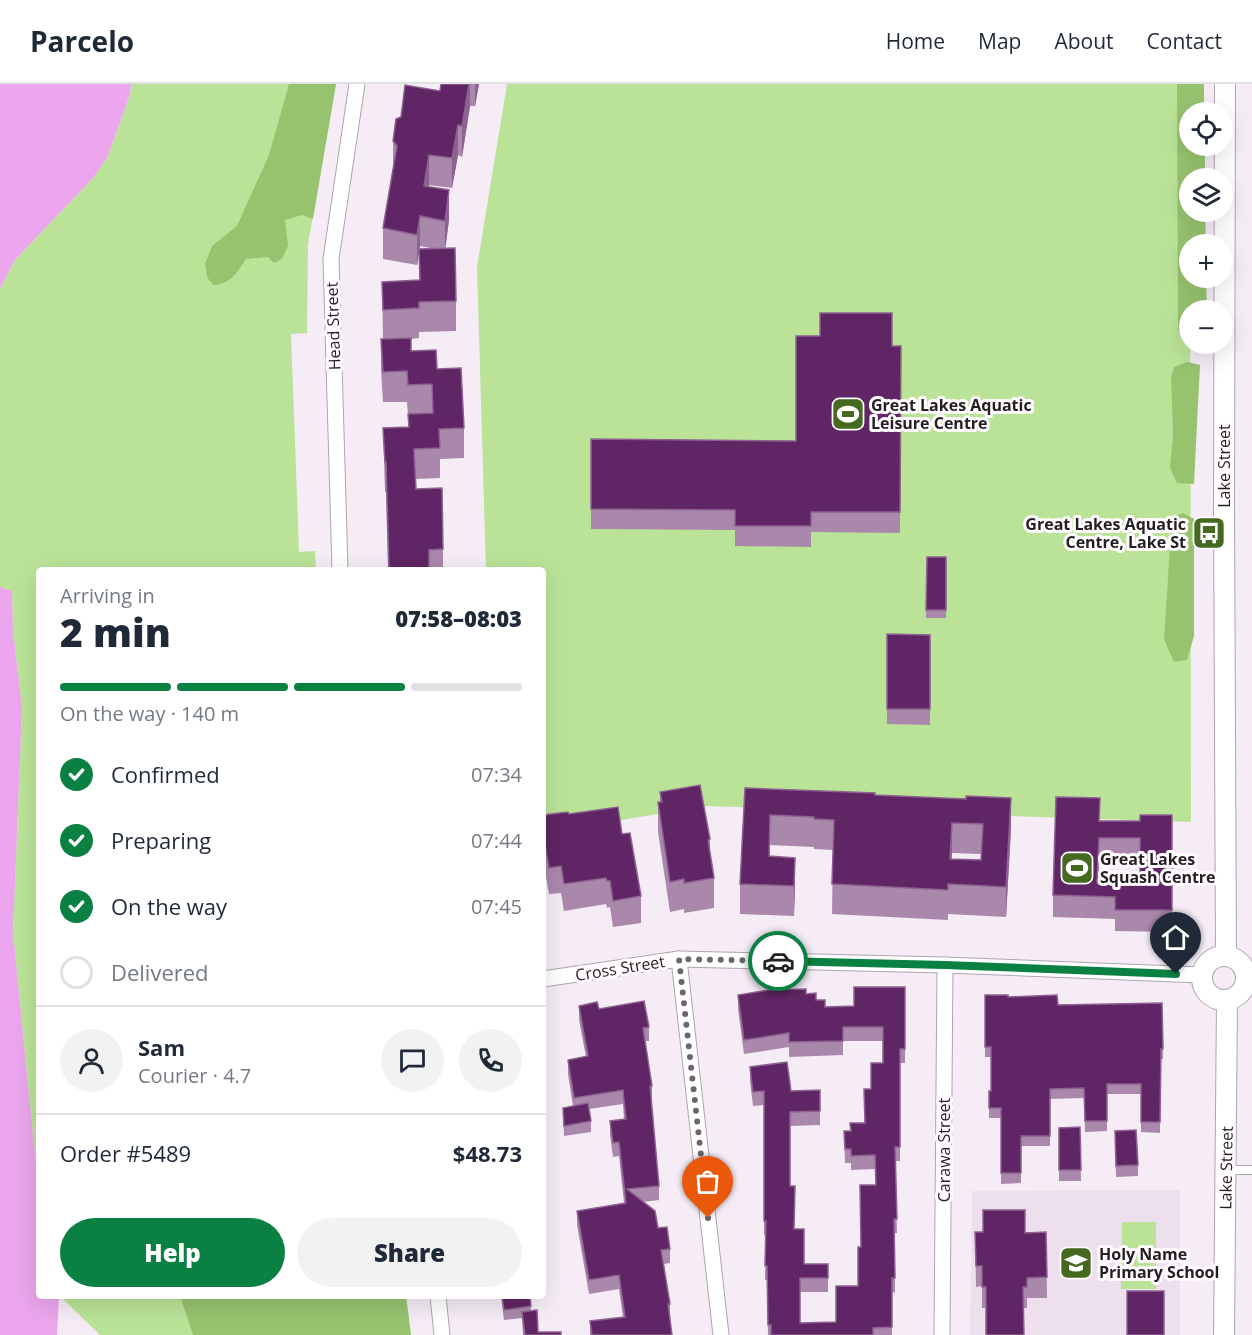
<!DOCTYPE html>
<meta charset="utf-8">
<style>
body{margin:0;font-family:"Open Sans",sans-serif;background:#f2f2f3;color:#1f2937;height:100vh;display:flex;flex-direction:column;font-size:22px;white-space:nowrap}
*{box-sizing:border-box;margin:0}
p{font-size:20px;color:#747a83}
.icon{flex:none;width:33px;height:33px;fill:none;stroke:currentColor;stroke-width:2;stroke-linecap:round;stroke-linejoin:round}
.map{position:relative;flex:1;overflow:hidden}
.panel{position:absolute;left:36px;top:483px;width:510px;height:732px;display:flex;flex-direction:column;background:#fff;border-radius:6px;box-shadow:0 6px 24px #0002}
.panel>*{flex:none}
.tools{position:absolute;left:1179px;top:18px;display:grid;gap:12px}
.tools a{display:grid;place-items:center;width:54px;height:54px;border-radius:50%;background:#fff;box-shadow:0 6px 24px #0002;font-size:30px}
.pin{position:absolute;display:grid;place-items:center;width:51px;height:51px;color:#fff;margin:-62px -26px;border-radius:50% 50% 50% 0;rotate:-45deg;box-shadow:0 0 6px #0007}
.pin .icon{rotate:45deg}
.courier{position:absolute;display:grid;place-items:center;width:60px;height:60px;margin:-30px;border:4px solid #0b8043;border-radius:50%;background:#fff;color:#222;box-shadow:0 2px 8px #0007}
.head em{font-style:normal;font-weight:800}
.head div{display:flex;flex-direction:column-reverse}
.head{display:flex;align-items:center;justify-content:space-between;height:102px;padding:0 24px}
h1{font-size:39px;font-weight:800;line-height:45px}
.bar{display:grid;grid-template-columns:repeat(4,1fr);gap:9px 6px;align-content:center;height:72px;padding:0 24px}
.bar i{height:8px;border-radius:4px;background:#e0e1e3}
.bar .selected{background:#0b8043}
.bar p{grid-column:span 4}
.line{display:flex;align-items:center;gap:15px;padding:0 24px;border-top:2px solid #e0e1e3}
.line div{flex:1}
.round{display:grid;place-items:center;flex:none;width:63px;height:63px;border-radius:32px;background:#f2f2f3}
ol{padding:0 24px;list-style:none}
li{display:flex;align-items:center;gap:18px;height:66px}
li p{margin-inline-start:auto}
li .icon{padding:6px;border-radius:50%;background:#0b8043;color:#fff;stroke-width:4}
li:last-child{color:#747a83}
li i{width:33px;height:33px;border:3px solid #e0e1e3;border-radius:50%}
.cta{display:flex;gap:12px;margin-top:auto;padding:12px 24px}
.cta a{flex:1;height:69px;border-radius:36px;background:#0b8043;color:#fff;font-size:24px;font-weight:800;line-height:69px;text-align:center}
.cta a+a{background:#f2f2f3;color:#1f2937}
header{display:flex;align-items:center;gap:36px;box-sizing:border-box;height:84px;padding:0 30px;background:#fff;border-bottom:2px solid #e0e1e3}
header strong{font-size:28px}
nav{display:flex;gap:33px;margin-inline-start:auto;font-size:21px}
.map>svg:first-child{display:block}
.built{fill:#eedfef}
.green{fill:#bbe398}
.forest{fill:#97c36f}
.water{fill:#eba6ed}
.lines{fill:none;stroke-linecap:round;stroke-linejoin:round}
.service-casing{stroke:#aea5ae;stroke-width:10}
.minor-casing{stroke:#aea5ae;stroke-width:17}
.tertiary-casing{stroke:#aea5ae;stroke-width:22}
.service{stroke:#fff;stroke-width:8}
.minor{stroke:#fff;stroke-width:15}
.tertiary{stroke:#fff;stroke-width:20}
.wall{fill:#aa88ac;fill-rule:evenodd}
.shaded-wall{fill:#8d6190}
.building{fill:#602564;stroke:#8d6190;stroke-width:1.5;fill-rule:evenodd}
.done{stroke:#6c676c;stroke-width:6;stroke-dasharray:0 10.8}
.route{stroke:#0b8043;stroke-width:8}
.labels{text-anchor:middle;stroke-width:6;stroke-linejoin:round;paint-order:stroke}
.street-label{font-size:16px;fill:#221f22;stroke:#fffbff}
.poi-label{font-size:16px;font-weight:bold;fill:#221f22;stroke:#fffbff;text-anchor:start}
</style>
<header>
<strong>Parcelo</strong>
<nav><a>Home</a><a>Map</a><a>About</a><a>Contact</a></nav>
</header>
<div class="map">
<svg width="1252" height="1251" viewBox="0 0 1252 1251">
<rect width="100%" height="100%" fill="#f5ecf5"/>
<!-- built -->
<polygon class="built" points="1180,1106 1180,1251 970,1251 972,1107"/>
<!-- green -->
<g class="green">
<polygon points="131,0 336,0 308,160 307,249 291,250 299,468 315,467 316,486 39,486 39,1111 13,849 22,624 13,547 12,507 0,503 0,205 15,176 93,94 107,74 130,11"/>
<polygon points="507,0 1190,0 1191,738 706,722 543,749 543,486 486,486 477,183"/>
<polygon points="1122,1138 1156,1138 1156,1205 1121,1205"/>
<polygon points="60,1212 406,1212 411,1251 100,1251"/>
</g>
<!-- forest -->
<g class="forest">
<path d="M 289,0 L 336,0 L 313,135 L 302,131 L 285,136 L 288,162 L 282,175 L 274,179 L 268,173 L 246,175 C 237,189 231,200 213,201 L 207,193 L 205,180 L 212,162 L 237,142 L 269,71 Z"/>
<polygon points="1177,0 1204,0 1204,28 1190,28 1190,62 1205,62 1205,94 1190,94 1190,128 1205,128 1206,160 1190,160 1190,194 1206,194 1207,226 1190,226 1189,259 1186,259 1178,246"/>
<polygon points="1187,278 1200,281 1194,400 1177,399 1170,384 1173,351 1171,293 1174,283"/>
<polygon points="1183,429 1194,435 1194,552 1187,576 1174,578 1164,555 1172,433"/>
<polygon points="180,1212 406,1212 411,1251 193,1251"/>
</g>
<!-- water -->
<g class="water">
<polygon points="0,0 131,0 130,11 107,74 93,94 15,176 0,205"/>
<polygon points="0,503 12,507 13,547 22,624 13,849 39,1111 39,1212 59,1212 57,1251 0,1251"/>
</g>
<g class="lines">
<!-- service casing -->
<g class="service-casing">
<polyline id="service" points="1227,1086 1252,1086"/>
</g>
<!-- minor casing -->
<g class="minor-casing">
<g id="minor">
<polyline points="340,486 331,175 357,0"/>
<polyline points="679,875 721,1251"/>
<polyline points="543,895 679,875 945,881 1201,891"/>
<polyline points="1246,895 1252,895"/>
<polyline points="438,1212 442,1251"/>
<polyline points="942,1251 945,881"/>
</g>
</g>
<!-- tertiary casing -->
<g class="tertiary-casing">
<g id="tertiary">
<polyline points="1225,0 1224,425 1226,871"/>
<circle cx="1224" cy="894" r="22"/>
<polyline points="1224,1251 1227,916"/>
</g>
</g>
<!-- service -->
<use href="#service" class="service"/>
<!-- minor -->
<use href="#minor" class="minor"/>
<!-- tertiary -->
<use href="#tertiary" class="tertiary"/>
</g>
<!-- wall -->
<g class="wall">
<path d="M 441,0 L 479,0 L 475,22 L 470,22 L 462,73 L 458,71 L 452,104 L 429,101 L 429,103 L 449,136 L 445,165 L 456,217 L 456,247 L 419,248 L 419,254 L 411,255 L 411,267 L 437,285 L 464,344 L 464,374 L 440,375 L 440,394 L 415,395 L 416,405 L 443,465 L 443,486 L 388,486 L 386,408 L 385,408 L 383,344 L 408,343 L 408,331 L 407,318 L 383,318 L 381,285 L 381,255 L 383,255 L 382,198 L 419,196 L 419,168 L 417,181 L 383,175 L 383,144 L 393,85 L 393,57 L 401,33 L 440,7 ZM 420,162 L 435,165 L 419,165 Z"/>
<polygon points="892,262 901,262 900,449 811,448 811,463 735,462 735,446 591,445 591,355 796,357"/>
<polygon points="927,473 946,473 946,534 926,534"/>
<polygon points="887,550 930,551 930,641 887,640"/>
<path d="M 745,704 L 875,711 L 1011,744 L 1006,833 L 948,830 L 948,836 L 832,830 L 833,766 L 814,765 L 814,763 L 770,761 L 770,773 L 795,774 L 794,832 L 740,830 L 740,800 ZM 952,769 L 981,770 L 981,776 L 951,775 Z"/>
<polygon points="660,708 710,755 710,765 714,794 714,824 684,829 684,825 670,828 658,748 658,718 660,718"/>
<polygon points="569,730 622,750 641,812 641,839 613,843 610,823 607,824 606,820 564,827 561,809 549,810 543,776 543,731"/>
<path d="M 1172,731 L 1172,848 L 1115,847 L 1115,835 L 1053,833 L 1053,811 L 1100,737 L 1140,737 ZM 1099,776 L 1140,776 L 1140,799 L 1098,799 Z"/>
<polygon points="905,903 905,979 900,979 900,1077 895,1077 897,1149 895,1149 895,1208 892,1209 892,1251 768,1251 767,1196 765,1196 766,1151 764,1151 764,1021 753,1022 750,997 750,983 791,1007 820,1006 820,1041 790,1042 790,1102 794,1145 804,1180 828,1180 828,1208 800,1208 800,1239 836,1238 858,1202 861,1163 875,1101 875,1085 851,1086 851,1079 845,1079 844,1047 850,1047 864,1039 871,1005 883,979 883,957 843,957 843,971 789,973 789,963 744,970 738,925 738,911 806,910 825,923 854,922"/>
<polygon points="985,911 1008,913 1058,921 1162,919 1163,975 1161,975 1160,1049 1141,1048 1141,1010 1107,1010 1107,1047 1085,1048 1084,1014 1050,1015 1050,1062 1021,1062 1021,1099 1001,1100 1001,1034 989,1034 989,1007 991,1007 991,973 985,973"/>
<polygon points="579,922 599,925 649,943 649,957 645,957 652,1002 652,1016 651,1016 659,1102 659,1116 643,1118 670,1165 670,1179 664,1180 670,1220 670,1234 672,1251 590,1251 590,1237 623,1233 619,1205 589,1210 577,1141 577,1127 624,1119 619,1072 613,1073 610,1051 610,1037 624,1036 623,1020 589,1025 591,1037 591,1048 564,1052 563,1024 573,1022 568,990 568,976 586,973 579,936"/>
<polygon points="543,937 545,948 545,959 543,959"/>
<polygon points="1080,1043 1081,1097 1059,1097 1059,1044"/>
<polygon points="1115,1058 1138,1081 1138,1092 1116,1093"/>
<polygon points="975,1148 1046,1148 1047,1214 1027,1214 1027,1224 982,1224 982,1202 976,1203"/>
<polygon points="501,1212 530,1212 531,1227 538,1248 561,1251 523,1251 522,1234 504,1236"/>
</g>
<!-- shaded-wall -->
<g class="shaded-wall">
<polygon points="469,0 470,0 470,22 462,73 462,42"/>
<polygon points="475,0 479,0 475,22"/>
<polygon points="458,41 458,71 452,104 452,74"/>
<polygon points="429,71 429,101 424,132 424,102"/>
<polygon points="449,106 449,136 445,167 445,137"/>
<polygon points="420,132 420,162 417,181 417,151"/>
<polygon points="1011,714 1011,744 1006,833 1006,803"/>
<polygon points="770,731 770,761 769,803 769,772"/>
<polygon points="952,739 952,769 950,805 950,775"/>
<polygon points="795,774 795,804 794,832 794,802"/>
</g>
<!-- building -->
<g class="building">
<polygon points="441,0 469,0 462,42 458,41 452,74 429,71 424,102 449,106 445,137 420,132 417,151 383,144 397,62 393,57 396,35 401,33 405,1 440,7"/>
<polygon points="455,164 456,217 419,218 419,224 383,226 382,198 420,196 419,165"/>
<polygon points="820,229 892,229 892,262 901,262 900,428 811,428 811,442 735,442 735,426 591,425 591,355 796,357 796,252 820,252"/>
<polygon points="411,254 411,267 436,266 437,285 461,284 464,344 439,345 440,364 414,365 416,405 442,404 443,465 429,466 429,486 389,486 386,378 385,378 383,344 409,343 408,330 433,329 432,300 408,301 407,287 383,288 381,255"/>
<polygon points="927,473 946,473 946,526 926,526"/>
<polygon points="887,550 930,551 930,625 887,625"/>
<polygon points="700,701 710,755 708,756 714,794 684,799 684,795 670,798 658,718 662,718 660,708"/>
<path d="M 745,704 L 875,709 L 875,711 L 966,715 L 966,712 L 1011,714 L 1006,803 L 948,800 L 948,806 L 832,800 L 834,736 L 814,735 L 814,733 L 770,731 L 769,772 L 795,774 L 794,802 L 740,800 ZM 952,739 L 983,740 L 981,776 L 950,775 Z"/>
<path d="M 1056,713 L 1100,714 L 1099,737 L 1140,737 L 1140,731 L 1172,731 L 1172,826 L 1115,826 L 1115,813 L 1053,811 ZM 1099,754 L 1140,754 L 1140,799 L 1097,799 Z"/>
<polygon points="618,723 622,750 630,749 641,812 613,817 610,797 607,797 606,794 564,800 561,782 549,784 543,749 543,731 568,728 569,730"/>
<polygon points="854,903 905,903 905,965 900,965 900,1063 895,1063 897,1135 894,1135 895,1194 892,1194 892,1243 873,1244 873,1251 771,1251 771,1241 768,1241 767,1182 765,1182 766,1137 764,1137 764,1007 753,1008 750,983 787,978 791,1007 820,1006 820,1027 790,1028 790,1102 795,1102 794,1145 804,1145 804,1180 828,1180 828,1194 800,1194 800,1239 836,1238 836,1202 858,1202 858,1163 861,1163 860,1101 876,1101 875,1071 851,1072 851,1065 845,1065 844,1047 851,1047 850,1039 865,1039 864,1005 871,1005 871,979 883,979 883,943 843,943 843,957 789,958 789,949 744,956 738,911 769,906 806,905 806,910 816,909 816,916 825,916 825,923 854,922"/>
<polygon points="985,911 1008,911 1008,913 1057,911 1058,921 1162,919 1163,965 1161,965 1160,1038 1141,1038 1141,1000 1107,1000 1107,1037 1085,1037 1084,1004 1050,1005 1050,1052 1021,1052 1021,1089 1001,1089 1001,1024 989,1024 989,1007 991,1007 991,963 985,963"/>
<polygon points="644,917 649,943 643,944 652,1002 650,1002 659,1102 627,1105 655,1127 658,1144 667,1143 670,1165 661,1166 670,1220 668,1220 672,1251 592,1251 590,1237 625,1233 619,1191 589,1196 577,1127 626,1119 619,1058 613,1059 610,1037 626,1035 623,1006 574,1014 568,976 588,972 579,922 597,918 599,925"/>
<polygon points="588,1019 591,1037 564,1042 563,1024"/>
<polygon points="1080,1043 1081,1086 1059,1086 1059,1044"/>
<polygon points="1136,1046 1138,1081 1116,1082 1115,1047"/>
<polygon points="983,1126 1025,1126 1025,1149 1046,1148 1047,1193 1027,1194 1027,1203 1023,1203 1024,1251 986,1251 986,1203 982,1203 982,1182 976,1182 975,1148 983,1148"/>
<rect x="1127" y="1207" width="37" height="44"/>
<polygon points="502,1212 530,1212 531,1222 504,1226"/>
<polygon points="537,1226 538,1248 561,1248 561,1251 525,1251 522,1228"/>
</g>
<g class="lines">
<!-- done -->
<polyline class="done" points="708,1134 679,875 778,877"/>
<!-- route -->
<polyline class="route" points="778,877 945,881 1176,890"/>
</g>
<!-- icons -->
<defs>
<g id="stadium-square" transform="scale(1.725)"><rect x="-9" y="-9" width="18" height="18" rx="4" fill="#466920" stroke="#fffbff"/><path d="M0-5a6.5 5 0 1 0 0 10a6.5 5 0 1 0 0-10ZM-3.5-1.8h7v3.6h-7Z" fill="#fff"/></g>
<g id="bus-square" transform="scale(1.725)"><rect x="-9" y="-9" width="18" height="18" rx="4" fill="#466920" stroke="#fffbff"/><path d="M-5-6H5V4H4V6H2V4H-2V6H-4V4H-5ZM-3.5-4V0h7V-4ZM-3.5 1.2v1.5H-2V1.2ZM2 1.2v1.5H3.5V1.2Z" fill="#fff"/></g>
<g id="school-square" transform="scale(1.725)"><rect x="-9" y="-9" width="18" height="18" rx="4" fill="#466920" stroke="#fffbff"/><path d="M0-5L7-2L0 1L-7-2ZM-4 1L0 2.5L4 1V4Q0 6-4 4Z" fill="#fff"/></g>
</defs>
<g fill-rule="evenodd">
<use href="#stadium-square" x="848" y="330"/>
<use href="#bus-square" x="1209" y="449"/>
<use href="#stadium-square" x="1077" y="784"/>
<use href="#school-square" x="1076" y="1179"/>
</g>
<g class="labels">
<!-- street labels -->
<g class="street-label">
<text transform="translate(333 242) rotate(-92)" y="6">Head Street</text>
<text transform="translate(1224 382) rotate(-90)" y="6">Lake Street</text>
<text transform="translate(620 884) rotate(-9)" y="6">Cross Street</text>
<text transform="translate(944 1066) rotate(-90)" y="6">Carawa Street</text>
<text transform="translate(1226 1084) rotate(-89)" y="6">Lake Street</text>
</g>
<!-- poi labels -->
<g class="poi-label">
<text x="871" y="327">Great Lakes Aquatic<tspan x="871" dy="18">Leisure Centre</tspan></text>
<text x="1186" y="446" text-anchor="end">Great Lakes Aquatic<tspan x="1186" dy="18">Centre, Lake St</tspan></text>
<text x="1100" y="781">Great Lakes<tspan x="1100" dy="18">Squash Centre</tspan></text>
<text x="1099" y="1176">Holy Name<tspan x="1099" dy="18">Primary School</tspan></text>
</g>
</g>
</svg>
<div class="tools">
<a><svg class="icon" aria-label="locate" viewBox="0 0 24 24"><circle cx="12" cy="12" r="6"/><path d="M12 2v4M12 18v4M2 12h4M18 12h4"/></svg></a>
<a><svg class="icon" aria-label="layers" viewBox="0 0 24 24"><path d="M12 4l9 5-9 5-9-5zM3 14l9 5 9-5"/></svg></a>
<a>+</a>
<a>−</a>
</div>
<div class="pin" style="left:708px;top:1134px;background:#ea580c"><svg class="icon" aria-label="bag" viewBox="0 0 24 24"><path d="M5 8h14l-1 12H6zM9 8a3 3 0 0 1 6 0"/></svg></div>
<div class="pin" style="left:1176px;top:890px;background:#1f2937"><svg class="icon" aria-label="home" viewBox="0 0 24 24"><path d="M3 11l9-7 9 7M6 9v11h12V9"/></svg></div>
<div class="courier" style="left:778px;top:877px"><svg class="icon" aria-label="car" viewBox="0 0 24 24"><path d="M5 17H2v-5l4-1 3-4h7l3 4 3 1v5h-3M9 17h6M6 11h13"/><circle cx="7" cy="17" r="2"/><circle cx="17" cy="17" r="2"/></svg></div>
<section class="panel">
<div class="head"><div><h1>2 min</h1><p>Arriving in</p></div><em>07:58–08:03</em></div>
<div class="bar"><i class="selected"></i><i class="selected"></i><i class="selected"></i><i></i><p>On the way · 140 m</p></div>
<ol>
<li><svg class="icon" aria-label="check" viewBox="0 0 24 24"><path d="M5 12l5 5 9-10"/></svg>Confirmed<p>07:34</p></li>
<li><svg class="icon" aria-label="check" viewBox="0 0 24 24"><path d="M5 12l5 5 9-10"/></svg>Preparing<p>07:44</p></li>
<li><svg class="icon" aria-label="check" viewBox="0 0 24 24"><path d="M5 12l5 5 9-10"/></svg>On the way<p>07:45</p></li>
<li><i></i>Delivered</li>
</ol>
<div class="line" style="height:108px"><a class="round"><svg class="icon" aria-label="person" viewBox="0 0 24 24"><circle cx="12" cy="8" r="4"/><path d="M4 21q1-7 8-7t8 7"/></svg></a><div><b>Sam</b><p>Courier · 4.7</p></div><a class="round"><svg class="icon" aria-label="chat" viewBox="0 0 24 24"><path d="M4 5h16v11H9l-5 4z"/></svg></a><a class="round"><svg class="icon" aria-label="phone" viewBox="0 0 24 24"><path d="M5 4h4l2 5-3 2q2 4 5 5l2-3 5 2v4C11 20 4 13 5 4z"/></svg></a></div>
<div class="line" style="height:78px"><div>Order #5489</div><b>$48.73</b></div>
<div class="cta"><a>Help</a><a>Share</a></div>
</section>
</div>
